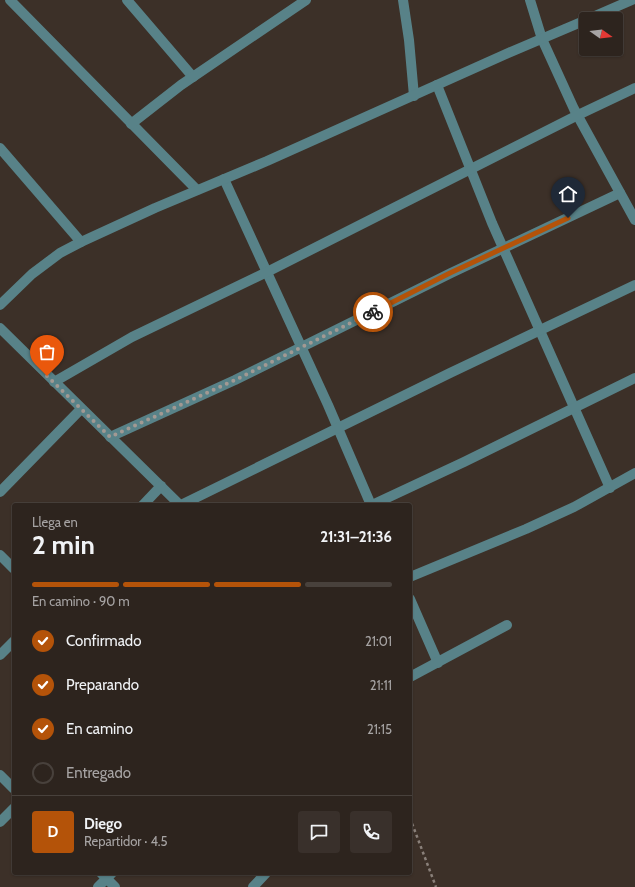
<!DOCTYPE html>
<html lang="es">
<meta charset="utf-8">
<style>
body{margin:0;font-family:Cabin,sans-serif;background:#39302b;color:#f1f3f6;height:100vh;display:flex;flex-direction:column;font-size:15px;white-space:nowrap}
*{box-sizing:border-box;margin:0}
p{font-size:13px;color:#a7a4a4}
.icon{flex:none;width:22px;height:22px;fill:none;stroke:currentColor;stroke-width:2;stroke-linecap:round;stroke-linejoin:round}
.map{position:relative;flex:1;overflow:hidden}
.panel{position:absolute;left:12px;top:503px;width:400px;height:372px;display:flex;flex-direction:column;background:#2d241e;border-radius:4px;box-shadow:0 1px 3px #0004,0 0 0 1px #48413c}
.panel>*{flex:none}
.needle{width:26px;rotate:104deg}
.tools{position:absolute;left:579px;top:12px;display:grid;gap:8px}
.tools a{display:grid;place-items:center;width:44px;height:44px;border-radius:4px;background:#2d241e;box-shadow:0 1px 3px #0004,0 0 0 1px #48413c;font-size:20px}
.pin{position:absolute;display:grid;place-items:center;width:34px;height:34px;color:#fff;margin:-41px -17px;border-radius:50% 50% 50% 0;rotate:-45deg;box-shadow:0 0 4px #0007}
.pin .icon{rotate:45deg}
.courier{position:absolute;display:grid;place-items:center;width:40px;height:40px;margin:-20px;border:3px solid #b45309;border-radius:50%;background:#fff;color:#222;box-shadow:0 1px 5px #0007}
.overview em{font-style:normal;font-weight:700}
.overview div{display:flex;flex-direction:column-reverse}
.overview{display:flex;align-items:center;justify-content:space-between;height:68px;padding:0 20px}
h1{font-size:26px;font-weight:700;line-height:30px}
.bar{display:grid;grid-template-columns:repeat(4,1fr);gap:6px 4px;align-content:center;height:48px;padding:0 20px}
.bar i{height:5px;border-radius:3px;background:#48413c}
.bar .selected{background:#b45309}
.bar p{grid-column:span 4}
.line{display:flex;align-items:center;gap:10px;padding:0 20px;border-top:1px solid #48413c}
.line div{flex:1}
.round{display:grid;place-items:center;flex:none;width:42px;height:42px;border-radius:4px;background:#39302b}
ol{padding:0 20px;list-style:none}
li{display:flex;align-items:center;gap:12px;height:44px}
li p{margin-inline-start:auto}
li .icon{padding:4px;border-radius:50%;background:#b45309;color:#fff;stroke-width:4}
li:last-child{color:#a7a4a4}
li i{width:22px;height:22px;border:2px solid #48413c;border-radius:50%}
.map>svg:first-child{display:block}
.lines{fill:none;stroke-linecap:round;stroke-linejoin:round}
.path{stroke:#8a807a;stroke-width:2.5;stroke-dasharray:3 3;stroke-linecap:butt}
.minor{stroke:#588288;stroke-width:10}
.done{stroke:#a29993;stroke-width:4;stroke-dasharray:0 7.2}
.route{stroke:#b45309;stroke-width:5}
</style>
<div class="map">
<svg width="635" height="887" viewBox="0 0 635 887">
<rect width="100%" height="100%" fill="#3c3028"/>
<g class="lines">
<!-- path -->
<polyline class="path" points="410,818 436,887"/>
<!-- minor -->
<g class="minor">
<polyline points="10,0 197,190"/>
<polyline points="127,0 193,77"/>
<polyline points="403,0 409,40 414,96"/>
<polyline points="530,0 542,39 574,109 635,220"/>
<polyline points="588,19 632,0"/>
<polyline points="437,85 492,223 610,488"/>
<polyline points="131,124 181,85 306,0"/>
<polyline points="0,148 81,242"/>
<polyline points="224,179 328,405 371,505"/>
<polyline points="0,305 32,274 60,253 81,242 155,208 267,161 506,54 586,20"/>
<polyline points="0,328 180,505"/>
<polyline points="54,382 132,337 267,272 447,181 578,115 635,88"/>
<polyline points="110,437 235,380 451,273 620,193"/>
<polyline points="0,492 81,409"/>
<polyline points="143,505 161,486"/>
<polyline points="181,505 450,373 635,285"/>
<polyline points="372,505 464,462 635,378"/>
<polyline points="0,555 14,569"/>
<polyline points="410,577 526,529 574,507 635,473"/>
<polyline points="410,599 438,663"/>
<polyline points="0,655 14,641"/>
<polyline points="410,677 507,625"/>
<polyline points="0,775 14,789"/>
<polyline points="0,822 14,808"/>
<polyline points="101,873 115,887"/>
<polyline points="98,887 112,873"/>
<polyline points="253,887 266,873"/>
</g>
</g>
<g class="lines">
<!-- done -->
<polyline class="done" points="47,376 110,437 235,380 373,312"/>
<!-- route -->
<polyline class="route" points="373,312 450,273 568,218"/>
</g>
</svg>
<div class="tools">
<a><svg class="needle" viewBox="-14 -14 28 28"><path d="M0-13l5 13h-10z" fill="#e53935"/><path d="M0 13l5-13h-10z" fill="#a7a4a4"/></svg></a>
</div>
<div class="pin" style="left:47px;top:376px;background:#ea580c"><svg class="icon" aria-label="bag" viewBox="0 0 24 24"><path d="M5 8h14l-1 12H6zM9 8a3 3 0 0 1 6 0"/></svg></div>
<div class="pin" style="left:568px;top:218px;background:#1f2937"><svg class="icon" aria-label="home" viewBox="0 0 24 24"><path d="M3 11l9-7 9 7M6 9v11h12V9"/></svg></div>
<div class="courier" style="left:373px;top:312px"><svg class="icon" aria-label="bike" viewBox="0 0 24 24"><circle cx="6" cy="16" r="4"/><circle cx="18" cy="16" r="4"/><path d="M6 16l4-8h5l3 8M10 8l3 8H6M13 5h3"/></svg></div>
<section class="panel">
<div class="overview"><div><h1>2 min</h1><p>Llega en</p></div><em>21:31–21:36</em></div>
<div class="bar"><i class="selected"></i><i class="selected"></i><i class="selected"></i><i></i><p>En camino · 90 m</p></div>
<ol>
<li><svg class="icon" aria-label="check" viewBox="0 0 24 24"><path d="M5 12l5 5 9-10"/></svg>Confirmado<p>21:01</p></li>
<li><svg class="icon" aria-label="check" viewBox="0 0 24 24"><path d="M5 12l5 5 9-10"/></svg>Preparando<p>21:11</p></li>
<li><svg class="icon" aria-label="check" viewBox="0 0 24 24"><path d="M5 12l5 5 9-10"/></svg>En camino<p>21:15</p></li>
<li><i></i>Entregado</li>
</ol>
<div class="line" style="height:72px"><b class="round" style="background:#b45309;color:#fff">D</b><div><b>Diego</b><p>Repartidor · 4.5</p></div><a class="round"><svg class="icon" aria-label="chat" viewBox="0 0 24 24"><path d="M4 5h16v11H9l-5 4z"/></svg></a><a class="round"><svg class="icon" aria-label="phone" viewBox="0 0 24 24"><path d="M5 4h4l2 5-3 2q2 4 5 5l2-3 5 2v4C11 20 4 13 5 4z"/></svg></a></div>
</section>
</div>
